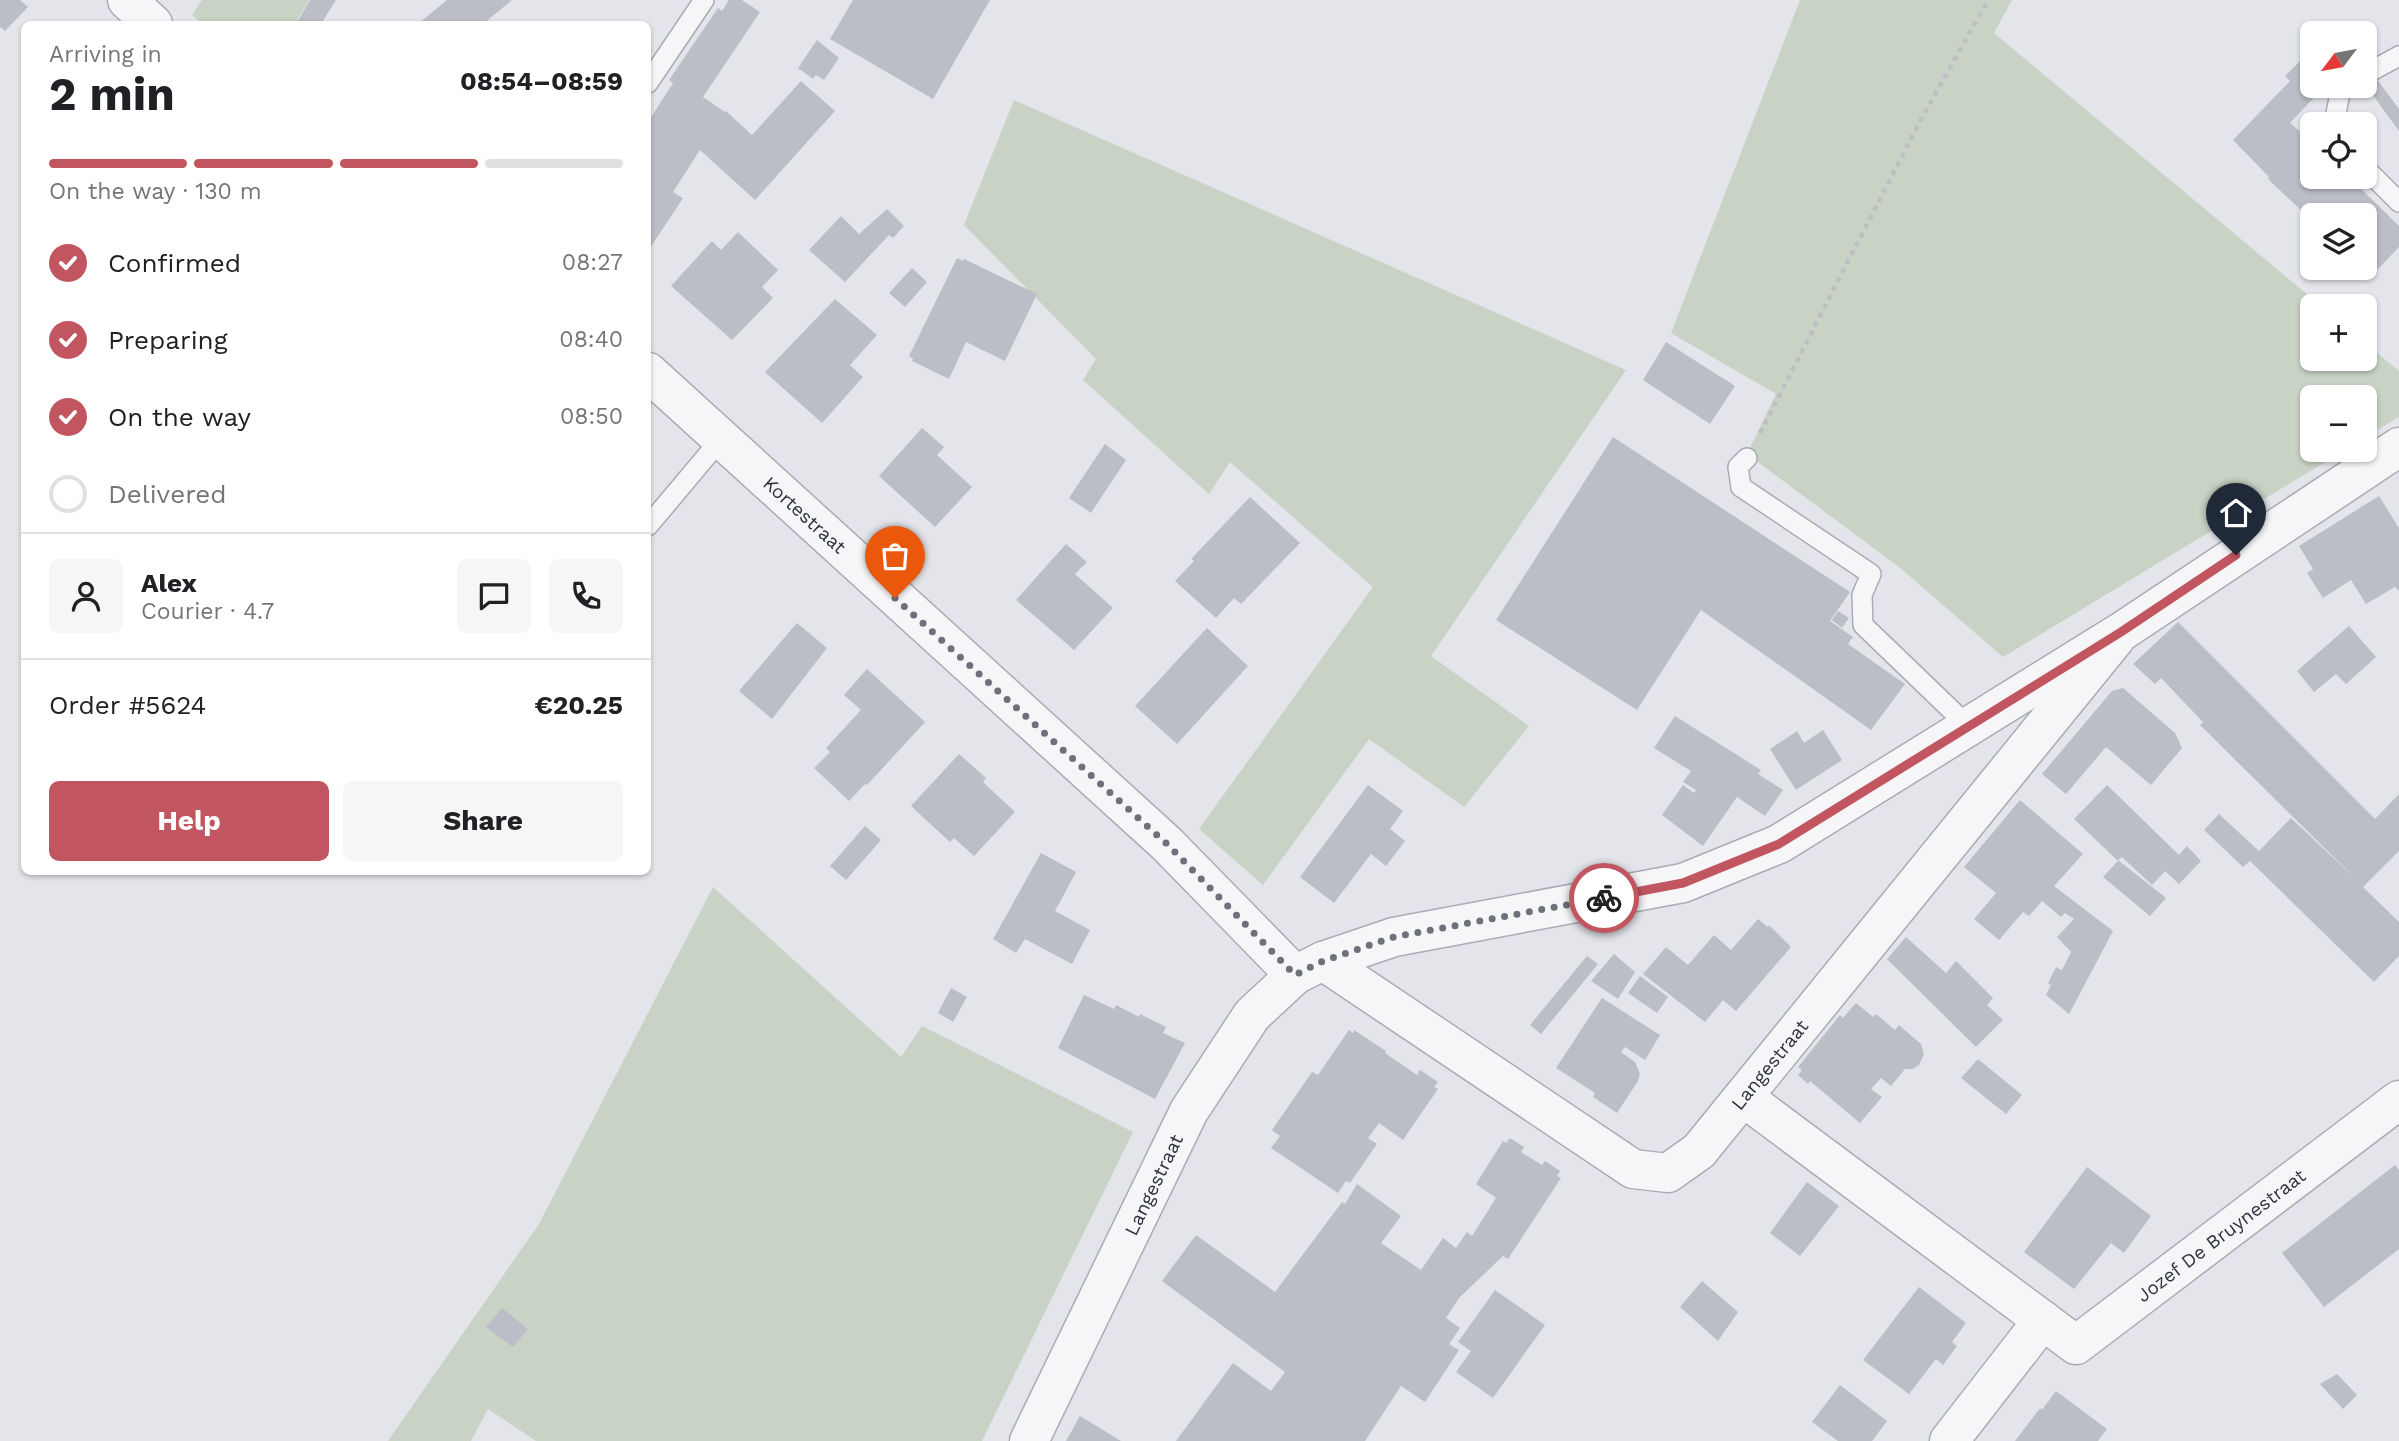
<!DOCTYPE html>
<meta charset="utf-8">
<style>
body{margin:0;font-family:"Work Sans",sans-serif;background:#f6f6f6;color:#202124;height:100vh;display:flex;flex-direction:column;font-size:26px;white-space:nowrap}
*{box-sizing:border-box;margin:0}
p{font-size:23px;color:#757577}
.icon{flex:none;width:38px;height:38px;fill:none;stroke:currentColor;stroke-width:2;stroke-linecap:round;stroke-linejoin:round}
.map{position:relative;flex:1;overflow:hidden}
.panel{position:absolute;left:21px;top:21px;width:630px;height:854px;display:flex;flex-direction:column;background:#fff;border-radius:10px;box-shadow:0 2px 5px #0004}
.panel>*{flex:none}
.needle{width:46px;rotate:238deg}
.controls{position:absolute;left:2300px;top:21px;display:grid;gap:14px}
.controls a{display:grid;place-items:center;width:77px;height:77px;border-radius:10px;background:#fff;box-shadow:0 2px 5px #0004;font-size:35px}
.pin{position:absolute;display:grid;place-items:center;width:60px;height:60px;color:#fff;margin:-72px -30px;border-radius:50% 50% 50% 0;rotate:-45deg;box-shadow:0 0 7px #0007}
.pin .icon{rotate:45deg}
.courier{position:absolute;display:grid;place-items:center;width:70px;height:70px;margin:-35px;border:5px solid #c15660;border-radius:50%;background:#fff;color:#222;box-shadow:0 2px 9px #0007}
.head em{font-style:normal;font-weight:700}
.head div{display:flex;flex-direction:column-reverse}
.head{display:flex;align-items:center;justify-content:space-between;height:119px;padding:0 28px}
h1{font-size:46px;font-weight:700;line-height:52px}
.bar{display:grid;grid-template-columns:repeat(4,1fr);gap:10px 7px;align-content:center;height:84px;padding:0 28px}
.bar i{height:9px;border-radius:5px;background:#e0e0e0}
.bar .active{background:#c15660}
.bar p{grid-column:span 4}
.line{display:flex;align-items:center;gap:18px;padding:0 28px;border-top:2px solid #e0e0e0}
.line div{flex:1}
.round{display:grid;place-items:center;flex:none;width:74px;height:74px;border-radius:10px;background:#f6f6f6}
ol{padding:0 28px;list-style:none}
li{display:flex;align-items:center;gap:21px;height:77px}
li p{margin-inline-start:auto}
li .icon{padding:7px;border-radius:50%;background:#c15660;color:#fff;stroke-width:4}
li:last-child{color:#757577}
li i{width:38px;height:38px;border:4px solid #e0e0e0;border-radius:50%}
.primary-button{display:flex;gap:14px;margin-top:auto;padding:14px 28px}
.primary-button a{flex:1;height:80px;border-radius:10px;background:#c15660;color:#fff;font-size:28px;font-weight:700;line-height:80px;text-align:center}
.primary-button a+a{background:#f6f6f6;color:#202124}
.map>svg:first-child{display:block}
.green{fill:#c8d3c5}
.building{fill:#bbbec6}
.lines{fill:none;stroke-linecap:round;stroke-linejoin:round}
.service-casing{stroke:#a9acb4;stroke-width:22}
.minor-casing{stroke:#a9acb4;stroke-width:41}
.tertiary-casing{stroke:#a9acb4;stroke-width:41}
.path{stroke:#bebfc4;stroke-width:4.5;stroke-dasharray:5 5;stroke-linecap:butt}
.service{stroke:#f6f6f8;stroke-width:19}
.minor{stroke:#f6f6f8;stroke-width:38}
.tertiary{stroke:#f6f6f8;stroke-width:38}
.done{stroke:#6d717c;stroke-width:7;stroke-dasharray:0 12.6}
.route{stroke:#c15660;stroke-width:9}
.labels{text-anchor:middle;stroke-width:7;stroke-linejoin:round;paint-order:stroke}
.street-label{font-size:19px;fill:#2d3340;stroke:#f3f4f7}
</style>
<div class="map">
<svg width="2399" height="1441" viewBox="0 0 2399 1441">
<rect width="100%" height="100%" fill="#e3e5ea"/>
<!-- green -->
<g class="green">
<polygon points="202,0 309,0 295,24 203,24 192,15"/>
<polygon points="1800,0 2012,0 1994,33 2321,306 2312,306 2312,359 2364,359 2364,342 2399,371 2399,417 2364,438 2364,397 2312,397 2312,450 2345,450 2003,657 1899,567 1747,454 1776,394 1671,333"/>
<polygon points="1014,100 1626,370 1431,656 1529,726 1464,807 1369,739 1263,885 1199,829 1373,587 1230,462 1209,494 1083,380 1096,359 964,225"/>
<polygon points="713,887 901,1057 922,1026 1133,1132 982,1441 536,1441 488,1409 471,1441 388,1441 539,1224"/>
</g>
<!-- building -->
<g class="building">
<polygon points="0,0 20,0 28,7 5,31 0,27"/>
<polygon points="310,0 336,0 321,24 296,24"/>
<polygon points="447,0 512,0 483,24 418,24"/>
<polygon points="729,0 742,0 760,12 703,97 725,112 726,111 752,135 801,81 835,111 755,200 700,150 673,192 683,198 648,251 648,122 673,83 669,80 718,8 722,11"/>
<polygon points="853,0 990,0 933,99 830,39"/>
<polygon points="817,40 839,58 824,80 816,75 813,79 798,68"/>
<polygon points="2312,49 2312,86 2325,86 2290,123 2306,137 2308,135 2312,139 2312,177 2349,177 2399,226 2399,247 2378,269 2364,256 2364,215 2319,215 2314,210 2308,217 2268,179 2269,177 2233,140 2290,81 2285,76"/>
<polygon points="2376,78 2399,109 2399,131 2366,86"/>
<polygon points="887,209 904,226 893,238 889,235 845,282 809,250 841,216 859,234"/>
<polygon points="738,232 778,270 762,287 773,298 732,340 671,286 712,241 721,250"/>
<polygon points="957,258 963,261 964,259 1037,294 1005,361 966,342 949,379 912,361 913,359 909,356"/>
<polygon points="912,268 927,282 905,307 889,293"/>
<polygon points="835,299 877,335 850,365 863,377 822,423 765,372"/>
<polygon points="1666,342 1735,386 1710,424 1643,380"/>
<polygon points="922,428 944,447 937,455 972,487 935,527 879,476"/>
<polygon points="1613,437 1850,592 1830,621 1853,637 1848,644 1905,684 1871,730 1701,610 1637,710 1496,620"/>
<polygon points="1105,444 1126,460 1091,513 1069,498"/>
<polygon points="2379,496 2399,528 2399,591 2395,587 2366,604 2351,580 2323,598 2307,573 2313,569 2299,546"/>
<polygon points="1250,497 1300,543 1241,604 1234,598 1216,618 1175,581 1194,561 1191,559"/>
<polygon points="1066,544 1087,562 1075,574 1113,608 1074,650 1016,600"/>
<polygon points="1838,611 1849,618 1842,628 1832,620"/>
<polygon points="2178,622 2375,819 2399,794 2399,851 2363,887 2399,922 2399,956 2374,982 2250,861 2243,867 2204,830 2219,814 2259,851 2291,818 2359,882 2200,725 2203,722 2161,678 2155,684 2133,664"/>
<polygon points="797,623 827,648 772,719 739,691"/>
<polygon points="2349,626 2376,657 2346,684 2336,674 2314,692 2297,671"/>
<polygon points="1207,628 1248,666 1177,744 1135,706"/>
<polygon points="867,669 925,722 867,785 865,784 849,801 814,768 830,752 826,748 861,710 844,695"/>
<polygon points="2123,688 2175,733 2182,748 2151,785 2106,747 2066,794 2042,774 2112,691"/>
<polygon points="1675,716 1761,770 1758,774 1783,790 1765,816 1737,797 1703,846 1662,815 1683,785 1694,793 1696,790 1683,782 1691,771 1654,748"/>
<polygon points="1823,730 1842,760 1796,790 1770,749 1797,731 1804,743"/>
<polygon points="959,754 986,778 983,782 1015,812 974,856 954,838 950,842 911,806"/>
<polygon points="1368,785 1403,811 1390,829 1405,841 1386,866 1371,854 1334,903 1300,877"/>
<polygon points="2107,785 2179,855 2187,846 2201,861 2179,884 2165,871 2152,885 2122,857 2118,860 2166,898 2150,916 2103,877 2118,861 2074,819"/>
<polygon points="2020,800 2083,854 2054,886 2113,931 2069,1014 2046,995 2051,985 2048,983 2056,967 2062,970 2071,952 2057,937 2074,919 2065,913 2061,917 2042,901 2029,916 2023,912 1999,940 1974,919 1996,893 1964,867"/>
<polygon points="865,826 881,840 846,880 830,866"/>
<polygon points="1041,853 1076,872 1055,911 1090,930 1072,964 1025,939 1016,953 993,939"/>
<polygon points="1758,919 1768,927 1769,925 1791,947 1736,1011 1723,1000 1705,1022 1643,974 1666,947 1688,965 1714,935 1731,950"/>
<polygon points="1906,937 1946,973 1956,961 1993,998 1987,1005 2003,1020 1976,1047 1887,959"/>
<polygon points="1614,954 1635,972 1618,999 1591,981"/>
<polygon points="1587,956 1598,964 1541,1034 1530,1025"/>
<polygon points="1640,976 1668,997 1657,1013 1628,993"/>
<polygon points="951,988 967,997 953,1022 938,1013"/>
<polygon points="1084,995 1114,1009 1116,1005 1139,1017 1140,1014 1166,1027 1163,1033 1185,1043 1155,1099 1058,1048"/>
<polygon points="1602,998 1660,1035 1645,1060 1625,1047 1621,1052 1635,1062 1640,1074 1638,1081 1617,1113 1593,1097 1595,1093 1556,1068"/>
<polygon points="1856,1003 1873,1017 1876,1014 1895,1030 1899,1025 1921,1044 1924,1054 1919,1065 1913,1069 1905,1069 1891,1086 1881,1078 1871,1089 1882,1097 1860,1123 1810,1081 1808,1084 1798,1075 1802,1070 1798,1067 1840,1015 1843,1018"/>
<polygon points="1349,1030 1353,1033 1354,1030 1386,1051 1385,1053 1417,1075 1420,1070 1438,1082 1434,1087 1438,1089 1403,1140 1379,1123 1368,1138 1377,1144 1350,1183 1346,1181 1338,1193 1271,1148 1280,1136 1272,1130 1312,1072 1318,1075"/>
<polygon points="1978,1059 2022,1095 2006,1114 1961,1078"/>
<polygon points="1510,1138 1524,1147 1521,1152 1537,1162 1542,1165 1545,1161 1560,1171 1557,1176 1561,1178 1508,1259 1503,1256 1459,1298 1446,1318 1460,1328 1449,1344 1459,1350 1425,1402 1401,1386 1365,1441 1176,1441 1233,1363 1271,1391 1285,1372 1162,1281 1196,1235 1275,1292 1342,1202 1345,1204 1357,1184 1401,1216 1381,1243 1421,1270 1443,1238 1456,1248 1467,1232 1472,1236 1496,1198 1476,1184 1503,1141 1506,1143"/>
<polygon points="2395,1165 2399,1170 2399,1249 2324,1307 2282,1253"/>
<polygon points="2087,1167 2151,1216 2124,1253 2111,1243 2074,1289 2024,1252"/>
<polygon points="1807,1182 1839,1206 1800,1256 1770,1233"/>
<polygon points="1702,1281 1738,1312 1718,1341 1680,1307"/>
<polygon points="1919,1287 1966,1323 1952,1342 1957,1346 1943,1365 1936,1359 1909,1394 1863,1360"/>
<polygon points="1495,1290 1545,1325 1493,1398 1456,1372 1471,1351 1458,1342"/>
<polygon points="502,1308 528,1329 513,1347 486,1327"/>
<polygon points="2337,1374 2357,1395 2343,1409 2320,1384"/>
<polygon points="1840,1385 1887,1421 1872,1441 1838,1441 1812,1422"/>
<polygon points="2056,1391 2107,1429 2098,1441 2015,1441 2040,1408 2042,1410"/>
<polygon points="1080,1416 1121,1441 1066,1441"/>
</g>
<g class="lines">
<!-- service casing -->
<g class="service-casing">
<g id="service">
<polyline points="2364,75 2399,56"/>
<polyline points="648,83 704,0"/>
<polyline points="2334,124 2341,88 2345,86"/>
<polyline points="2364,167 2399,202"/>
<polyline points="1747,458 1738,467 1741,487 1871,574 1862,595 1863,625 1969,727"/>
<polyline points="648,526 721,439"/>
</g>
</g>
<!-- minor casing -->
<g class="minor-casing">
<g id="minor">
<polyline points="127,0 153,24"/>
<path id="s1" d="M 648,372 L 1167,844 L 1295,975"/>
<path id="s2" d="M 1323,961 L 1633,1169 L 1668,1173 L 1699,1151 L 2115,639"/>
<path id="s3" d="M 1743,1097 L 2076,1345 L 2399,1100"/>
<polyline points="1949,1441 2043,1320"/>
</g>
</g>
<!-- tertiary casing -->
<g class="tertiary-casing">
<g id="tertiary">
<path id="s4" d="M 1029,1441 L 1189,1111 L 1252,1015 L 1295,975 L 1323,961 L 1394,937 L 1683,883 L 1779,844 L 2121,632 L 2399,447"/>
</g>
</g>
<!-- path -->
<polyline class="path" points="1760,433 1919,123 1988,0"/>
<!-- service -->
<use href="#service" class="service"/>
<!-- minor -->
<use href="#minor" class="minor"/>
<!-- tertiary -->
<use href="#tertiary" class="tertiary"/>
</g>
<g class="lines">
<!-- done -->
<polyline class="done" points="895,598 1167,844 1295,975 1323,961 1394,937 1604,898"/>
<!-- route -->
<polyline class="route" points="1604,898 1683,883 1779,844 2121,632 2236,555"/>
</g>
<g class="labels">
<!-- street labels -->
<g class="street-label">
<text dy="7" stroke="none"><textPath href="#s1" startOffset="212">Kortestraat</textPath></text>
<text dy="7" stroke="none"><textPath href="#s2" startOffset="558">Langestraat</textPath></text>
<text dy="7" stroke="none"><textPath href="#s4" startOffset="285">Langestraat</textPath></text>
<text dy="7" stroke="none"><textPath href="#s3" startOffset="597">Jozef De Bruynestraat</textPath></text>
</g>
</g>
</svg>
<div class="controls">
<a><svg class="needle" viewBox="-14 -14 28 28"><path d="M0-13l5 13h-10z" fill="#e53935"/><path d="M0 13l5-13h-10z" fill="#757577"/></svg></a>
<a><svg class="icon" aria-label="locate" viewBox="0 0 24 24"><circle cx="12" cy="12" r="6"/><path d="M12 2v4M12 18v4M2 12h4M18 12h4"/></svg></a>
<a><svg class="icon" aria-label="layers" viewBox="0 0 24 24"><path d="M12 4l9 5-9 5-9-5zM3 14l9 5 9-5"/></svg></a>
<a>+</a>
<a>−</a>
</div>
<div class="pin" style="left:895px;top:598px;background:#ea580c"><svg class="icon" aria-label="bag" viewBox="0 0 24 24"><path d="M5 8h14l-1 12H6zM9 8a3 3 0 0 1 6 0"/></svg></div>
<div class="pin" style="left:2236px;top:555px;background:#1f2937"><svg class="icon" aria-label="home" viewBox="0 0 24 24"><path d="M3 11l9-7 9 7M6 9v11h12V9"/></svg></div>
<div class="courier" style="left:1604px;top:898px"><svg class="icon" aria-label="bike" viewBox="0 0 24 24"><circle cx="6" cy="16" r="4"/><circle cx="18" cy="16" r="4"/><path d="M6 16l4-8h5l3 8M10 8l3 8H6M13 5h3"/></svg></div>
<section class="panel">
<div class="head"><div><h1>2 min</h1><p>Arriving in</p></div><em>08:54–08:59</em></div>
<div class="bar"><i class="active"></i><i class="active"></i><i class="active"></i><i></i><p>On the way · 130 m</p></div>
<ol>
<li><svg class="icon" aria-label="check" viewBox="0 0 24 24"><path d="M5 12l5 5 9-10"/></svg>Confirmed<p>08:27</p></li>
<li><svg class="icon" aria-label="check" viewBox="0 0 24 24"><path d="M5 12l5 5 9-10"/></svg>Preparing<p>08:40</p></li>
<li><svg class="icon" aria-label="check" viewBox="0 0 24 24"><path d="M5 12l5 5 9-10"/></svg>On the way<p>08:50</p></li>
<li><i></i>Delivered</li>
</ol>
<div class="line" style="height:126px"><a class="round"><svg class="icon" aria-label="person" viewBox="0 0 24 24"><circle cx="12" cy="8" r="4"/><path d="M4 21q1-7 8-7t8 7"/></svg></a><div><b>Alex</b><p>Courier · 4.7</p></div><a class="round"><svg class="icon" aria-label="chat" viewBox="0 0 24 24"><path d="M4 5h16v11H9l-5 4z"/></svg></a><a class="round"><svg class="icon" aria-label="phone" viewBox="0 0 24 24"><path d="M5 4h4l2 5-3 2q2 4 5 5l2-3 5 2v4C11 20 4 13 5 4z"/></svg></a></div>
<div class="line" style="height:91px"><div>Order #5624</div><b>€20.25</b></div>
<div class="primary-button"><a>Help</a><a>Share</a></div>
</section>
</div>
